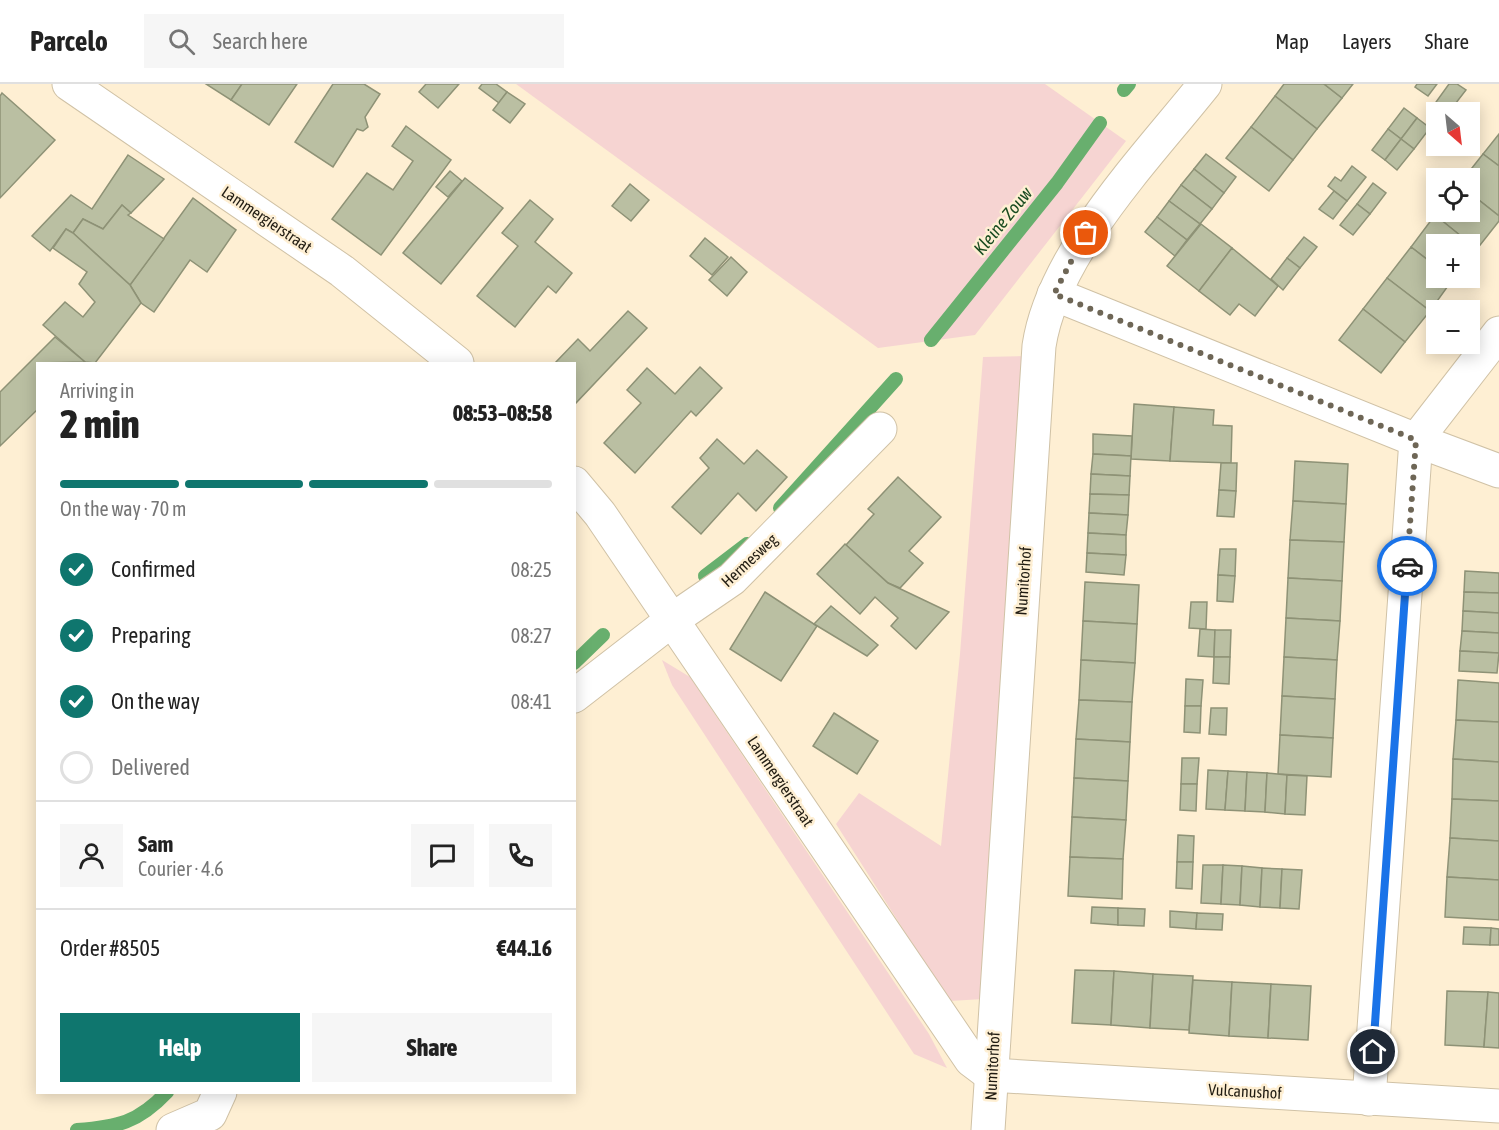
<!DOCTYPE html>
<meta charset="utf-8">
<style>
body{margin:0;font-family:"Asap Condensed",sans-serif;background:#f6f6f6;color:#222;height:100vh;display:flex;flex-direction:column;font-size:22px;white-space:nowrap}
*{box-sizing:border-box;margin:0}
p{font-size:20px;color:#767676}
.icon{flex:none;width:33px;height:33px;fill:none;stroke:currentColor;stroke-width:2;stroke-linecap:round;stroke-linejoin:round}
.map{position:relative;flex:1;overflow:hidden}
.side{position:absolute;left:36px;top:278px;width:540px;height:732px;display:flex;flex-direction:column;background:#fff;border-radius:0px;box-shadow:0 3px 15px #0003}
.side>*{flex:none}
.needle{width:39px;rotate:152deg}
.controls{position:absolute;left:1426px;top:18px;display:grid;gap:12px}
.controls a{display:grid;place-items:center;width:54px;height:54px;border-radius:0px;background:#fff;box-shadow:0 3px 15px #0003;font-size:30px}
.pin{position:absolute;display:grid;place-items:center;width:51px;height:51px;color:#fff;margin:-26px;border:3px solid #fff;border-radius:50%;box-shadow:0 2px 6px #0007}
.courier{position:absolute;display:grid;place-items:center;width:60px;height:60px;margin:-30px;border:4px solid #1a73e8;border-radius:50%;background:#fff;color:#222;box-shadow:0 2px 8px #0007}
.headline em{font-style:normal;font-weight:800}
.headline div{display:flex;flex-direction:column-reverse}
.headline{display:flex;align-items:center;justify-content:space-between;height:102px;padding:0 24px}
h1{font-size:39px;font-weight:800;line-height:45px}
.bar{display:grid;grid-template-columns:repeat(4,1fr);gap:9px 6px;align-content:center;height:72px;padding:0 24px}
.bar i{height:8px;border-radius:4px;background:#e0e0e0}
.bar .on{background:#0f766e}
.bar p{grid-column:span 4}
.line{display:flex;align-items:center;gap:15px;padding:0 24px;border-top:2px solid #e0e0e0}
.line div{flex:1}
.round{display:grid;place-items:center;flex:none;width:63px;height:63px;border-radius:0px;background:#f6f6f6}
ol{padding:0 24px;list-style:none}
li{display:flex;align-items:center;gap:18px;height:66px}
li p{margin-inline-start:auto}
li .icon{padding:6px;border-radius:50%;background:#0f766e;color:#fff;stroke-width:4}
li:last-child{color:#767676}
li i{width:33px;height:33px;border:3px solid #e0e0e0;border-radius:50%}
.primary-button{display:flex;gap:12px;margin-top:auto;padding:12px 24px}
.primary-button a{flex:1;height:69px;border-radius:0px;background:#0f766e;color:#fff;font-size:24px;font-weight:800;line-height:69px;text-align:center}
.primary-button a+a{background:#f6f6f6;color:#222}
header{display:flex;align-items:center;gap:36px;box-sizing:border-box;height:84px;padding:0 30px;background:#fff;border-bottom:2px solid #e0e0e0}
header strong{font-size:28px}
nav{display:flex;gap:33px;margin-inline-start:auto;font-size:21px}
.search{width:420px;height:54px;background:#f6f6f6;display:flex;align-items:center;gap:15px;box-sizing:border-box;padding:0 21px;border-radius:0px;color:#767676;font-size:22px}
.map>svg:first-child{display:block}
.green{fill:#f6d4d2}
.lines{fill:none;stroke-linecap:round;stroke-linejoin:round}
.stream{stroke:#68af6e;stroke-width:14}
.building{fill:#babfa2;stroke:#8e9276;stroke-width:1.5}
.minor-casing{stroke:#d0c2a6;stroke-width:35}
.minor{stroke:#fff;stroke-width:33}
.done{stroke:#6e6656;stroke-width:6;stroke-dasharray:0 10.8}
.route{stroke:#1a73e8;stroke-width:8}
.labels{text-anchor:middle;stroke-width:5;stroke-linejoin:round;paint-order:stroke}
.street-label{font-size:16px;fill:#211c12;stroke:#feefd3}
.water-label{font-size:18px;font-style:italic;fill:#1a4c21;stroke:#feefd3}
</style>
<header>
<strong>Parcelo</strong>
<div class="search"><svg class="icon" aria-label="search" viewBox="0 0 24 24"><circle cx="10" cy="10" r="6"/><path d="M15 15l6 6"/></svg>Search here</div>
<nav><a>Map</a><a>Layers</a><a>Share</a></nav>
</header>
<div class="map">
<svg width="1499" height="1046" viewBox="0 0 1499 1046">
<rect width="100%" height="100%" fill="#feefd3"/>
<!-- green -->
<g class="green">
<polygon points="516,0 1045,0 1126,57 975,251 878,264"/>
<polygon points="1029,272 984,915 949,917 836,740 859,709 941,762 960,570 983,273"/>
<polygon points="662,576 690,593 929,950 947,984 914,970 672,601"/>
</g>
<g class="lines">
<!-- stream -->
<g class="stream">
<polyline points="1124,6 1129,0"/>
<polyline points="931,256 1057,99 1100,39"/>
<polyline points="780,424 896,295"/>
<polyline points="705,492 747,460"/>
<polyline points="574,579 603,551"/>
<path d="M 77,1046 C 117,1043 138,1039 167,1008"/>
</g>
</g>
<!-- building -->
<g class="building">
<polygon points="206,0 242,0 231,16"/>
<polygon points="242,0 297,0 269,41 231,16"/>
<polygon points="333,0 364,0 380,10 365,33 368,43 363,47 357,45 333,83 295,58"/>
<polygon points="426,0 459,0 438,24 419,8"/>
<polygon points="482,0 496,0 507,8 499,19 479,4"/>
<polygon points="1284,0 1324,0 1342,14 1317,45 1275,12"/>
<polygon points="1324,0 1353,0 1342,14"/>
<polygon points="1417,0 1437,0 1428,12 1415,3"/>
<polygon points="1449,0 1457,0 1466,6 1449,28 1436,18"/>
<polygon points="507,8 525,20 510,39 493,26"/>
<polygon points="2,9 55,56 0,114 0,12"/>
<polygon points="1275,12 1317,45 1293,76 1251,43"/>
<polygon points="1404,24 1417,34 1401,55 1388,45"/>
<polygon points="1417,34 1430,44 1414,65 1401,55"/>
<polygon points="406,42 451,76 381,171 332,135 367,89 393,106 413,77 392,62"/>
<polygon points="1251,43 1293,76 1269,107 1226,74"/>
<polygon points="1388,45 1401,55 1385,76 1372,66"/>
<polygon points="1499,50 1499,82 1483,70"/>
<polygon points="1401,55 1414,65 1397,86 1385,76"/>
<polygon points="1206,70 1236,93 1224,109 1194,85"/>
<polygon points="1483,70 1499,82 1499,132 1470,109 1470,94 1464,94"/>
<polygon points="128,71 164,95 131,129 122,121 103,145 83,135 73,149 66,145 50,167 32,152 71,111 92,125"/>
<polygon points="1352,82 1366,93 1347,117 1328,102 1335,93 1341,97"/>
<polygon points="1194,85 1224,109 1212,125 1181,101"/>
<polygon points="450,87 462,97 448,113 436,103"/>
<polygon points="465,94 503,124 441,200 403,169"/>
<polygon points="1373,99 1386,109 1370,130 1357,120"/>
<polygon points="630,100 649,116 631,137 612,122"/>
<polygon points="1181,101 1212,125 1200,140 1169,117"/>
<polygon points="1334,107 1347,117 1333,135 1319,125"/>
<polygon points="1470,109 1499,132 1499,137 1477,165 1435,131 1438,128 1470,128"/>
<polygon points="193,114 236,146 207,188 190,176 154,228 141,219 130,201"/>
<polygon points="530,116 553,135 535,158 572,189 556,209 548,202 515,243 477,212 518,162 502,149"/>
<polygon points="1169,117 1200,140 1187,156 1157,133"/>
<polygon points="1357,120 1370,130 1353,151 1340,141"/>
<polygon points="122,121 131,129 128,131 164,155 130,201 73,149 83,135 103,145"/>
<polygon points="1435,131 1477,165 1470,174 1470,160 1437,160 1437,183 1411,163"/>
<polygon points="1157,133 1187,156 1175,172 1145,148"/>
<polygon points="1201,140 1232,164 1199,207 1167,182"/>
<polygon points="66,145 73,149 130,201 141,219 95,279 85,278 43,241 65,218 83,233 95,218 79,200 87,188 53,164"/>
<polygon points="1304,153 1317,163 1300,184 1287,174"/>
<polygon points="705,154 728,173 712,191 690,172"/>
<polygon points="1411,163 1437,183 1437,194 1453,195 1430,227 1387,194"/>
<polygon points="1232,164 1278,202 1255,232 1239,220 1230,231 1199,207"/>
<polygon points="731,173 747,188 727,212 709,196"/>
<polygon points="1287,174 1300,184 1283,206 1271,195"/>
<polygon points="1387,194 1430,227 1405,258 1363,225"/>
<polygon points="1363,225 1405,258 1381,289 1339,256"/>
<polygon points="628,227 647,244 574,321 574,279 555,279 578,255 590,267"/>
<polygon points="55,253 85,278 38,279 38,325 0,362 0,308"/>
<polygon points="700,283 722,304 696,332 691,327 635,389 604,359 641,319 627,306 647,284 675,310"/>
<polygon points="1134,320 1174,323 1170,377 1131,375"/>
<polygon points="1174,323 1214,326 1213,341 1232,342 1231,379 1170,377"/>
<polygon points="1093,350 1132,352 1131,372 1093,370"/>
<polygon points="717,355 744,380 757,366 787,393 756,427 738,409 701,450 672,423 709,384 700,374"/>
<polygon points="1093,370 1131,372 1130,392 1091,390"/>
<polygon points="1295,377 1348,380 1346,420 1293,417"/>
<polygon points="1221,379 1237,379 1236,407 1219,406"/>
<polygon points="1091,390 1130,392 1129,411 1090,410"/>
<polygon points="898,393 941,433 909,467 923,479 900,504 888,499 846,461 874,430 868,425"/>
<polygon points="1219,406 1236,407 1234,433 1217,432"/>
<polygon points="1090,410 1129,411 1128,431 1089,429"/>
<polygon points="1293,417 1346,420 1344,458 1290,456"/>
<polygon points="1089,429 1128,431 1126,451 1088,449"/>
<polygon points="1088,449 1126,451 1126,471 1087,469"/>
<polygon points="1290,456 1344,458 1342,497 1288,494"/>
<polygon points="845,460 888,499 949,528 916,565 891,542 898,534 875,513 860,530 817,490"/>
<polygon points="1220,465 1236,465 1235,492 1218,491"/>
<polygon points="1087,469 1126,471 1124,491 1086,488"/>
<polygon points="1465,487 1499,489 1499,509 1464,508"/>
<polygon points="1218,491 1235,492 1233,518 1217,517"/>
<polygon points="1288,494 1342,497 1340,537 1286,534"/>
<polygon points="1085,498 1139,501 1137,540 1083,537"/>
<polygon points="765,508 817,542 781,597 730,565"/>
<polygon points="1464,508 1499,509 1499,529 1463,527"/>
<polygon points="1191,518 1207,518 1206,545 1189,544"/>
<polygon points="831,522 878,561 867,572 814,540"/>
<polygon points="1463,527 1499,529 1499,549 1462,547"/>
<polygon points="1286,534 1340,537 1337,576 1284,573"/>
<polygon points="1083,537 1137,540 1135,579 1081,576"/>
<polygon points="1200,545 1215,546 1214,573 1198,572"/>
<polygon points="1215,546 1231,546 1230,573 1214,573"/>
<polygon points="1462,547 1499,549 1499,569 1460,567"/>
<polygon points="1460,567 1499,569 1497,589 1459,587"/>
<polygon points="1214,573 1230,573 1229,600 1213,599"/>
<polygon points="1284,573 1337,576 1335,615 1282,612"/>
<polygon points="1081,576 1135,579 1132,618 1079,616"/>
<polygon points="1186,595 1203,596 1201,622 1185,622"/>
<polygon points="1458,596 1499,599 1499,638 1456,636"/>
<polygon points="1282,612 1335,615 1333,654 1280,651"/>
<polygon points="1079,616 1132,618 1130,658 1076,655"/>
<polygon points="1185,622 1201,622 1200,649 1184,648"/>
<polygon points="1211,624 1227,624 1226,651 1209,650"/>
<polygon points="834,629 878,657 857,690 813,662"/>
<polygon points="1456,636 1499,638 1499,678 1453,675"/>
<polygon points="1280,651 1333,654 1331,693 1278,690"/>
<polygon points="1076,655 1130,658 1128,697 1074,694"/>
<polygon points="1182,674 1199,674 1197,700 1181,700"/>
<polygon points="1453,675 1499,678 1499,717 1452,715"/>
<polygon points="1208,686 1228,687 1225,726 1206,725"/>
<polygon points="1228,687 1247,688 1245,727 1225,726"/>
<polygon points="1247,688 1267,689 1265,728 1245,727"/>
<polygon points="1267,689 1287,691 1285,730 1265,728"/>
<polygon points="1287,691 1307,692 1305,731 1285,730"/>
<polygon points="1074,694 1128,697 1126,736 1072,733"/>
<polygon points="1181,700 1197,700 1196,727 1180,726"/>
<polygon points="1452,715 1499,717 1499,757 1450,754"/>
<polygon points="1072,733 1126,736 1123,775 1070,773"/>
<polygon points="1178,751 1194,752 1193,778 1177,778"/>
<polygon points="1450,754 1499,757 1499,796 1447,793"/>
<polygon points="1070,773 1123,775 1122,815 1068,812"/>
<polygon points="1177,778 1193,778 1192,805 1176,804"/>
<polygon points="1203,781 1223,781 1221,820 1201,819"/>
<polygon points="1223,781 1242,782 1240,821 1221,820"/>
<polygon points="1242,782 1262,784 1260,823 1240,821"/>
<polygon points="1262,784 1282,785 1280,824 1260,823"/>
<polygon points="1282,785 1302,786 1299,825 1280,824"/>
<polygon points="1447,793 1499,796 1499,836 1445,833"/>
<polygon points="1092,823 1118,824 1118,841 1091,839"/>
<polygon points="1118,824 1145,825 1144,842 1118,841"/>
<polygon points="1170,827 1197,829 1196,845 1170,843"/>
<polygon points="1197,829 1223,830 1222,846 1196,845"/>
<polygon points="1464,843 1491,844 1490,861 1463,860"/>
<polygon points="1491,844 1499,845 1499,861 1490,861"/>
<polygon points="1075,886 1114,887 1111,941 1072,939"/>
<polygon points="1114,887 1153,890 1150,944 1111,941"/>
<polygon points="1153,890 1193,892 1189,946 1150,944"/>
<polygon points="1193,896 1232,898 1229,952 1189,949"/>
<polygon points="1232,898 1271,900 1268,954 1229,952"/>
<polygon points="1271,900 1311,902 1308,956 1268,954"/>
<polygon points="1447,907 1488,908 1484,963 1445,961"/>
<polygon points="1488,908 1499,909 1499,964 1484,963"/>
</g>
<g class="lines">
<!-- minor casing -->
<g class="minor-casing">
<g id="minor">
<polyline points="69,0 342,187 457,279"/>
<polyline points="1054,210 1416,356 1499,387"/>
<polyline points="574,399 600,430 971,976 991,991 1499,1022"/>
<polyline points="574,612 672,536 732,495 880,345"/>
<polyline points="1369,1015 1416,356 1499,249"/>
<polyline points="173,1046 210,1030 220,1008"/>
<path d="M 988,1046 L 1039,262 C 1053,169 1147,73 1205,0"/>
</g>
</g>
<!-- minor -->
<use href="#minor" class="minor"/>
</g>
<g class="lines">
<!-- done -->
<polyline class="done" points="1086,149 1054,210 1416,356 1407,482"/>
<!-- route -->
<polyline class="route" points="1373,968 1407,482"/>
</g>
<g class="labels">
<!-- street labels -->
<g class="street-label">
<text transform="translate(267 135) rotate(34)" y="6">Lammergierstraat</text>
<text transform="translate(749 476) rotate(-43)" y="6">Hermesweg</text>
<text transform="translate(1023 497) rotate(-86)" y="6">Numitorhof</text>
<text transform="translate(781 697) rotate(56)" y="6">Lammergierstraat</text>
<text transform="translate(992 982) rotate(-87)" y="6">Numitorhof</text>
<text transform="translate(1245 1007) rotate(3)" y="6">Vulcanushof</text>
</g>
<!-- water labels -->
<g class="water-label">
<text transform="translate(1003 137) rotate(-51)" y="6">Kleine Zouw</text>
</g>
</g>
</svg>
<div class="controls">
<a><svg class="needle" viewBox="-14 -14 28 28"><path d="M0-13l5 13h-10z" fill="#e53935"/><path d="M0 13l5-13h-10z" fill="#767676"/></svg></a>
<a><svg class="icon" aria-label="locate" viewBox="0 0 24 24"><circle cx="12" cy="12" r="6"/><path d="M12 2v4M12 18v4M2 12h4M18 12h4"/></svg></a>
<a>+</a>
<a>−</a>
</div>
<div class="pin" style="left:1086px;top:149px;background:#ea580c"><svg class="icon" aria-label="bag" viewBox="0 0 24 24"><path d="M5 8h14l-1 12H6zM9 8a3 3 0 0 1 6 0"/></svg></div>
<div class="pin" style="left:1373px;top:968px;background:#1f2937"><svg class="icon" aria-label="home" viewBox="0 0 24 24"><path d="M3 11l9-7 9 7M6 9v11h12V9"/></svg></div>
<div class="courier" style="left:1407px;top:482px"><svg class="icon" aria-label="car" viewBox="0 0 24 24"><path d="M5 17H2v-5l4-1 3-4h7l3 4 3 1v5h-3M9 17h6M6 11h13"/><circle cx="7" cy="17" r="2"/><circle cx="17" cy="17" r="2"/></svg></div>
<section class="side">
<div class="headline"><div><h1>2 min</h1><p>Arriving in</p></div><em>08:53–08:58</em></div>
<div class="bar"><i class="on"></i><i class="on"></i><i class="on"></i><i></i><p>On the way · 70 m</p></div>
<ol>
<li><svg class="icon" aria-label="check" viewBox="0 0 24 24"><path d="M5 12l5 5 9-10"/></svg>Confirmed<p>08:25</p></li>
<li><svg class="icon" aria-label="check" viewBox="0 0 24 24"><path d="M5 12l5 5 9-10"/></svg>Preparing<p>08:27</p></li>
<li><svg class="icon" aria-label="check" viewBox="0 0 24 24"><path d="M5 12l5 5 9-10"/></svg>On the way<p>08:41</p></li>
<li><i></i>Delivered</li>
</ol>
<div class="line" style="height:108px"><a class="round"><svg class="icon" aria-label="person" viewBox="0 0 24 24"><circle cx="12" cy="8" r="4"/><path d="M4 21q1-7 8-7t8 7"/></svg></a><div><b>Sam</b><p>Courier · 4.6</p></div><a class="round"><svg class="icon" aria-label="chat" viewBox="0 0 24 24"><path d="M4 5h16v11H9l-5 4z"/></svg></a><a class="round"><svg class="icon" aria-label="phone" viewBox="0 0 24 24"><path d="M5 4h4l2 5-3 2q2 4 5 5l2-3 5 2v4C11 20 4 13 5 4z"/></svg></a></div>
<div class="line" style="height:78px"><div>Order #8505</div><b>€44.16</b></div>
<div class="primary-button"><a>Help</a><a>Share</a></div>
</section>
</div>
